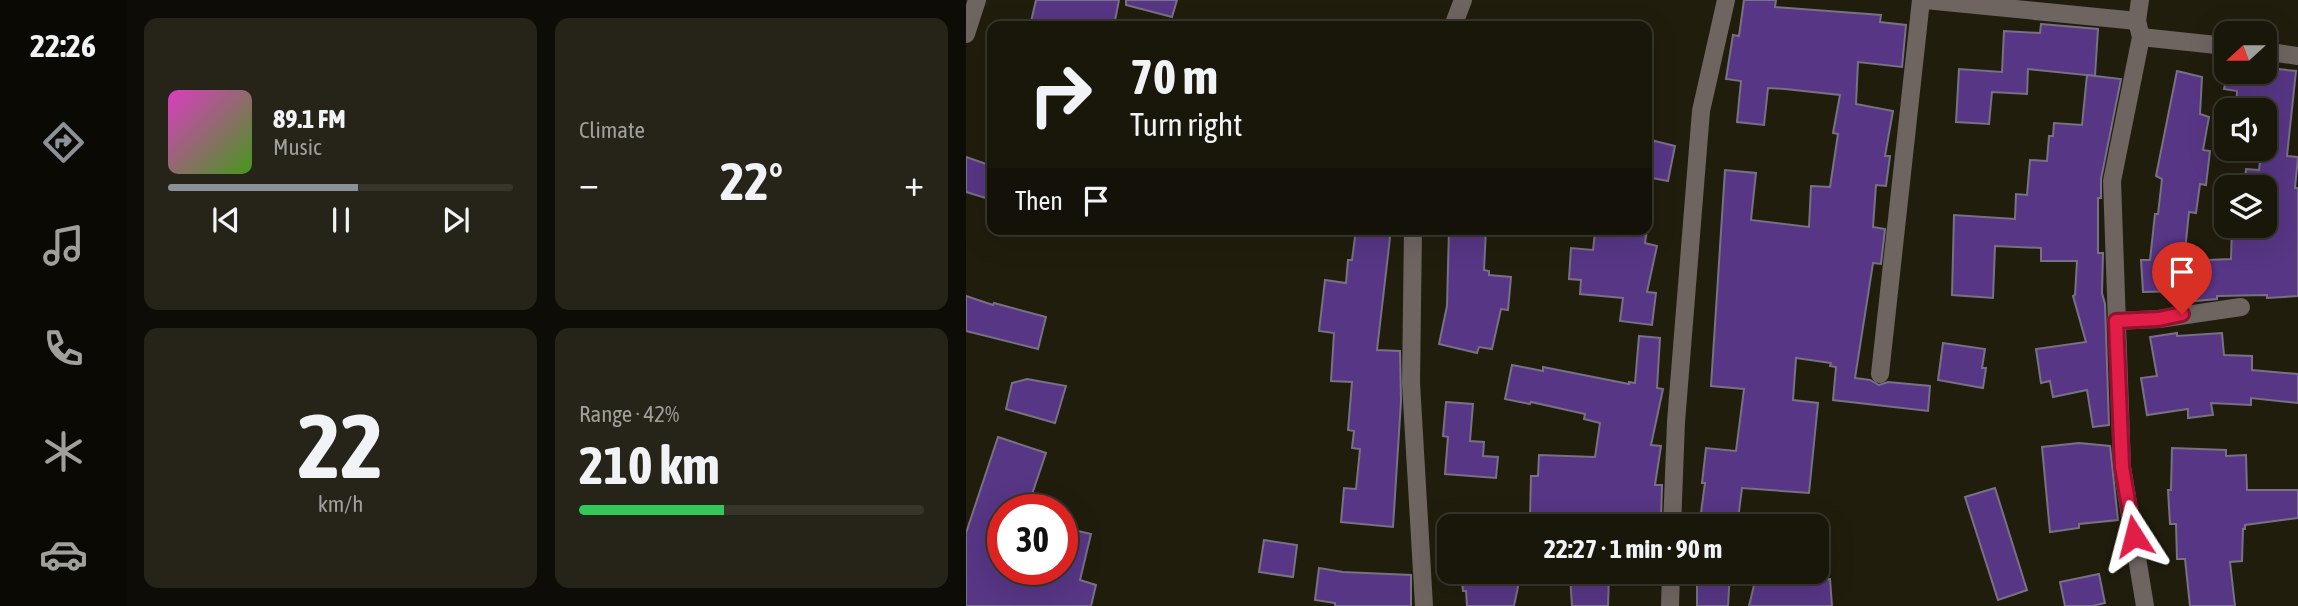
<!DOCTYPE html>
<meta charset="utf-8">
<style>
:root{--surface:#19160a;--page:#262318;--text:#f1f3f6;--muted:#9f9f9c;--line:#37352b;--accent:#8c9099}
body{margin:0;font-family:"Asap Condensed",sans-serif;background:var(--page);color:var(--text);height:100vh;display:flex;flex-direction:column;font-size:26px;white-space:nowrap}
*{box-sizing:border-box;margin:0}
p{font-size:23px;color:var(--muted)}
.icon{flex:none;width:38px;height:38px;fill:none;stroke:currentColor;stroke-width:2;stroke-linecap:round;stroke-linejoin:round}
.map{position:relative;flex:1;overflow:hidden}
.details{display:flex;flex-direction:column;gap:18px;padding:18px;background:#0e0c06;width:840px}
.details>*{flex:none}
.guide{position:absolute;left:21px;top:21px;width:665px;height:214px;border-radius:14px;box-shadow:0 7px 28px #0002,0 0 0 2px var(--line);background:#19160a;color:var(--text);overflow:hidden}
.needle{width:46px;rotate:249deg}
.tools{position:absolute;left:1248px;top:21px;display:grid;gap:14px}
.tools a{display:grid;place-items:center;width:63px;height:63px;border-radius:14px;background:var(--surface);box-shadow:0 7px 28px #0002,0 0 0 2px var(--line);font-size:35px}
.speed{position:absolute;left:21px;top:494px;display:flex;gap:14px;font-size:35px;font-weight:700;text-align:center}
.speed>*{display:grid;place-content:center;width:91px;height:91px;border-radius:50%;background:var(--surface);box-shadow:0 7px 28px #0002,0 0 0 2px var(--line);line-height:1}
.speed .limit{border:10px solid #d22;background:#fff;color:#111}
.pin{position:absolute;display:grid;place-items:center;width:60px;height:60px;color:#fff;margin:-72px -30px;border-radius:50% 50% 50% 0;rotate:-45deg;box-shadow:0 0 7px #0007}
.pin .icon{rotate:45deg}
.me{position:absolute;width:77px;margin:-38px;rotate:351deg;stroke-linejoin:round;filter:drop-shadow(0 0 5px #0008)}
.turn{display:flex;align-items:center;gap:24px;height:147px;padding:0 28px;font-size:32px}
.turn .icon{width:91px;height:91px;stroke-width:2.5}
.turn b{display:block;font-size:49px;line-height:60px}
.then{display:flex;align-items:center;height:66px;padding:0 28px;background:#0003;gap:14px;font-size:26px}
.big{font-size:52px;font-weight:700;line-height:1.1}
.details .card{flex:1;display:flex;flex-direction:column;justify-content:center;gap:10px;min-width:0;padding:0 24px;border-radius:14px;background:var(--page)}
.details .dial{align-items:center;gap:0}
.dial b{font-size:91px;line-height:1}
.song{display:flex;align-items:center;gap:21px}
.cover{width:84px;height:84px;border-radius:10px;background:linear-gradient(135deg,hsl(310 70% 55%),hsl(100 70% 35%))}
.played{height:7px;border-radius:4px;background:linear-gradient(90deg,var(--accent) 55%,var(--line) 55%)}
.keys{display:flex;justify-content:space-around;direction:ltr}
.heat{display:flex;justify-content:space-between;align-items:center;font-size:38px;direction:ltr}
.charge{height:10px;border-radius:5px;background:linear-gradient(90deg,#34c759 42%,var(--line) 0)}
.details .tiles{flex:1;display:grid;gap:18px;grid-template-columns:repeat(2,1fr)}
.trip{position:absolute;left:471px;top:514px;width:392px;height:70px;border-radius:14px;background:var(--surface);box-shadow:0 7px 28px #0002,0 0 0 2px var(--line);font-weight:700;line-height:70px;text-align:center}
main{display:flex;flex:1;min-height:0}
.menu{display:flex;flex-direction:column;width:126px;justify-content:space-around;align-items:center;background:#0a0904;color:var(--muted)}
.menu .icon{width:49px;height:49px}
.menu .current{color:var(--accent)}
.menu b{font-size:32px;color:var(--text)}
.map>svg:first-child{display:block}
</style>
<main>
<nav class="menu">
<b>22:26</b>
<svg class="icon current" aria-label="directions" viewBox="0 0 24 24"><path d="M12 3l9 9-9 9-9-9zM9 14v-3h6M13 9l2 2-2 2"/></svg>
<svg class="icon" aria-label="music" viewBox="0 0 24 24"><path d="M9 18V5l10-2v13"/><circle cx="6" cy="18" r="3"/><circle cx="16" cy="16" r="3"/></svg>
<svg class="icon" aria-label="phone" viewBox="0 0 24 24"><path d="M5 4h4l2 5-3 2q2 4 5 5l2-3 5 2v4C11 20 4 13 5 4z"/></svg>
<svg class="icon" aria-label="climate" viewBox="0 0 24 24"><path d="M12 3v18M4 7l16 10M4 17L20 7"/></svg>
<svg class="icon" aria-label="car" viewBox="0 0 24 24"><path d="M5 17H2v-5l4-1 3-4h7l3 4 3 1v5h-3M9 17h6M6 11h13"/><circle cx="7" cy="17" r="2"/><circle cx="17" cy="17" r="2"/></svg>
</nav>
<section class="details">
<div class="tiles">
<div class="card">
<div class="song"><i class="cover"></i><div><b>89.1 FM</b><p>Music</p></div></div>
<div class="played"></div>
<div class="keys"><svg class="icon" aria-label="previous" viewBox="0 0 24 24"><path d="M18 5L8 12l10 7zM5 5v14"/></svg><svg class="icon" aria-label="pause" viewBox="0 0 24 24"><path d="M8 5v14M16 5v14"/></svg><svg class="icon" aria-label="next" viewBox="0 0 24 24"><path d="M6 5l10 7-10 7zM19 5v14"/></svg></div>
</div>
<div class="card"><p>Climate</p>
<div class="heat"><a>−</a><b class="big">22°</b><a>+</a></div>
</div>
<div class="card dial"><b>22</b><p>km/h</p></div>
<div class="card"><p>Range · 42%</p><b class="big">210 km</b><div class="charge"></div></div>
</div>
</section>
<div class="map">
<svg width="1332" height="606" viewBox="0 0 1332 606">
<rect width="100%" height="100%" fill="#211d0d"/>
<!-- building -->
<g fill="#573685" stroke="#777183" stroke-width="2">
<path d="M70,0H153L148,26H64Z"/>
<path d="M160,0H211L206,17L160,5Z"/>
<path d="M778,0H810L809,7L915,15L914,22L940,25L936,67L892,62L890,104L927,111L919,156H924L920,186L910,185L907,227L919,229L915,264L907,263L889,378L904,380L913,385L922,382L964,386L962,411L867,400L870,367L864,366L865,363L830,358L827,400L852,403L843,493L776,488L771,527H733L739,483H736L740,448L770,451L778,389L745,386L759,170L790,173L785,220L843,227L845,186L864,187L872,134L867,133L874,95L819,89L802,88L798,125L771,122L775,81L760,79L767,35L773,36Z"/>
<path d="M1075,24L1132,29L1129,76L1062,69L1061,94L1026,92L1023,124L990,122L993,69L1036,72L1038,31L1074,33Z"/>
<path d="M1312,69L1330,71L1321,156L1332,157L1329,188H1332V296L1301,298V295L1251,296V299L1219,302L1218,291L1177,292L1175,260H1184L1189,214H1192L1196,179L1190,176L1211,71L1236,77L1234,114L1243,117L1237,150L1244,151L1240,185L1234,184L1230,213L1223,212L1218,261L1265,259L1266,226H1298V187H1278L1280,169L1293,170L1295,153L1298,154V110H1270L1271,91L1258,89L1262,72L1312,73Z"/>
<path d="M1121,75L1155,79L1135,179V198H1132V253H1137L1136,293L1139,304L1143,425L1127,427L1121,390L1087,397L1084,381L1075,383L1070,349L1120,342L1107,296L1109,295L1111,261H1075V248L1029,246L1027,298L986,295L988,215L1049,219L1050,194L1061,195L1064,160L1081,161L1083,136H1087L1088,123L1116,125Z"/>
<path d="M681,139L709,146L702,181L681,177Z"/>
<path d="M0,157L26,166V200L0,192Z"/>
<path d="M390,229H425L411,350L434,351L435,401L427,527L375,522L378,488L390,489L394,449L386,448L388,431L382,430L386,382L365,381L368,333L353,331L359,280L380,283L382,260H386Z"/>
<path d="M483,229H520L518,270L523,271V275L545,277L542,310L535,309L526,349L513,347L511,353L473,344L481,306Z"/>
<path d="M649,229H681L679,243L691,246L681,292L690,293L686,325L654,321L657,298L614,294L615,280L603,279L605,248L627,250L629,232L648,234Z"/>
<path d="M0,296L27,305L28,303L80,317L72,349L0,331Z"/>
<path d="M1211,333V336L1256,333L1258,355L1286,356V370L1332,374V403L1285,398V405L1245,403L1247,415L1222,418V409L1181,415L1175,378L1191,376L1184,337Z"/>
<path d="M673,336L694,338L691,388L697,389L685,445L695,446L689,485H696L695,520H684V527H566V518H564L565,476H572L573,455L629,457L634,423L618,419L619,414L565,402L564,404L539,399L546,365L577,371V367L663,384V382L669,383Z"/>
<path d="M977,343L1019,349L1016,368H1020L1017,388L972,380Z"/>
<path d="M61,379L100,386L89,423L40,409L46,383Z"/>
<path d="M480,402L507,404L504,441L518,442L517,456L532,457L530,478L479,474L482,437L477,436Z"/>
<path d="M32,437L80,453L61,509H37V569H96V537L99,528L125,534L114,580L130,585L125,606H0V533Z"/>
<path d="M1113,443L1144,446L1152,520L1113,524V528L1084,532L1076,447Z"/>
<path d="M1206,448L1260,450V456L1280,455L1281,490H1332V518L1279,525V529H1277L1276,561L1264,562L1269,606H1224L1219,559H1211L1210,524H1204L1202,490H1205Z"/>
<path d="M1029,488L1061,590L1032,600L999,497Z"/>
<path d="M298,540L331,545L327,577L293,572Z"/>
<path d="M353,568L377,572L445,575V606H369V603L349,600Z"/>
<path d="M514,572H552V587L548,606H501L500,591H497L495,574Z"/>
<path d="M613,572L643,575L642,606H606L604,576L613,575Z"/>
<path d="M731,572H764L762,606H731Z"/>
<path d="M791,573L823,580V582L864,579L866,606H783Z"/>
<path d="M1133,574L1139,603L1126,606H1099L1094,582Z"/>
</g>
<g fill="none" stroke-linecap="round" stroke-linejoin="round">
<!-- street -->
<g stroke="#6e6561" stroke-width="18">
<path d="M959,0L1171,21"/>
<path d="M1174,0L1171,21L1175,37L1146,181L1156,467L1179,606"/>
<path d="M487,26L497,0"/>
<path d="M0,34L11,0"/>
<path d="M1175,37L1260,46"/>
<path d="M1298,51L1332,56"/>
<path d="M447,229L445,383L458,606"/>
<path d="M1150,321L1193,319L1275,307"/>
<path d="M914,374L955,0"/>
<path d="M706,527L710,422L735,111L760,0"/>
<path d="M704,606L705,572"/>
</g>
</g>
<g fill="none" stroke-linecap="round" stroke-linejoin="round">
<!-- route casing -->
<g stroke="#92132f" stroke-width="18">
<path id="route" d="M1168,536L1156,467L1150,321L1193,319L1216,314"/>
</g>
<!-- route -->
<use href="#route" stroke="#e11d48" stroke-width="12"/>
</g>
</svg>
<div class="tools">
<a><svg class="needle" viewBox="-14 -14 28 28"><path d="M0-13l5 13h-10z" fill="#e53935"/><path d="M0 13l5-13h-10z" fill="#9f9f9c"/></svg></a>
<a><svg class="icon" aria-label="sound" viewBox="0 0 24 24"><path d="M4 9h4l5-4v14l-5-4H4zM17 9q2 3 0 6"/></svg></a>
<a><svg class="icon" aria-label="layers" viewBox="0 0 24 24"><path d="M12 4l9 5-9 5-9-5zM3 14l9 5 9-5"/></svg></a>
</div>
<div class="speed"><div class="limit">30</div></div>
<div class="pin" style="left:1216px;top:314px;background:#d93025"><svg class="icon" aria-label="arrive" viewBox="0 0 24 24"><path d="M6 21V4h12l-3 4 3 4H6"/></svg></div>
<svg class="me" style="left:1168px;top:536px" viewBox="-20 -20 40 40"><path d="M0-17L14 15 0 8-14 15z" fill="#e11d48" stroke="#fff" stroke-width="4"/></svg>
<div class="trip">22:27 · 1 min · 90 m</div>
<div class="guide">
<div class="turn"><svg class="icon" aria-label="right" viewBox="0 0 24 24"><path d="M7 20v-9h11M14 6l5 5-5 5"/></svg><div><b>70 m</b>Turn right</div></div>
<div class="then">Then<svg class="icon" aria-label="arrive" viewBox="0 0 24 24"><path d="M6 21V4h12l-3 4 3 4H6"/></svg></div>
</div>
</div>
</main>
